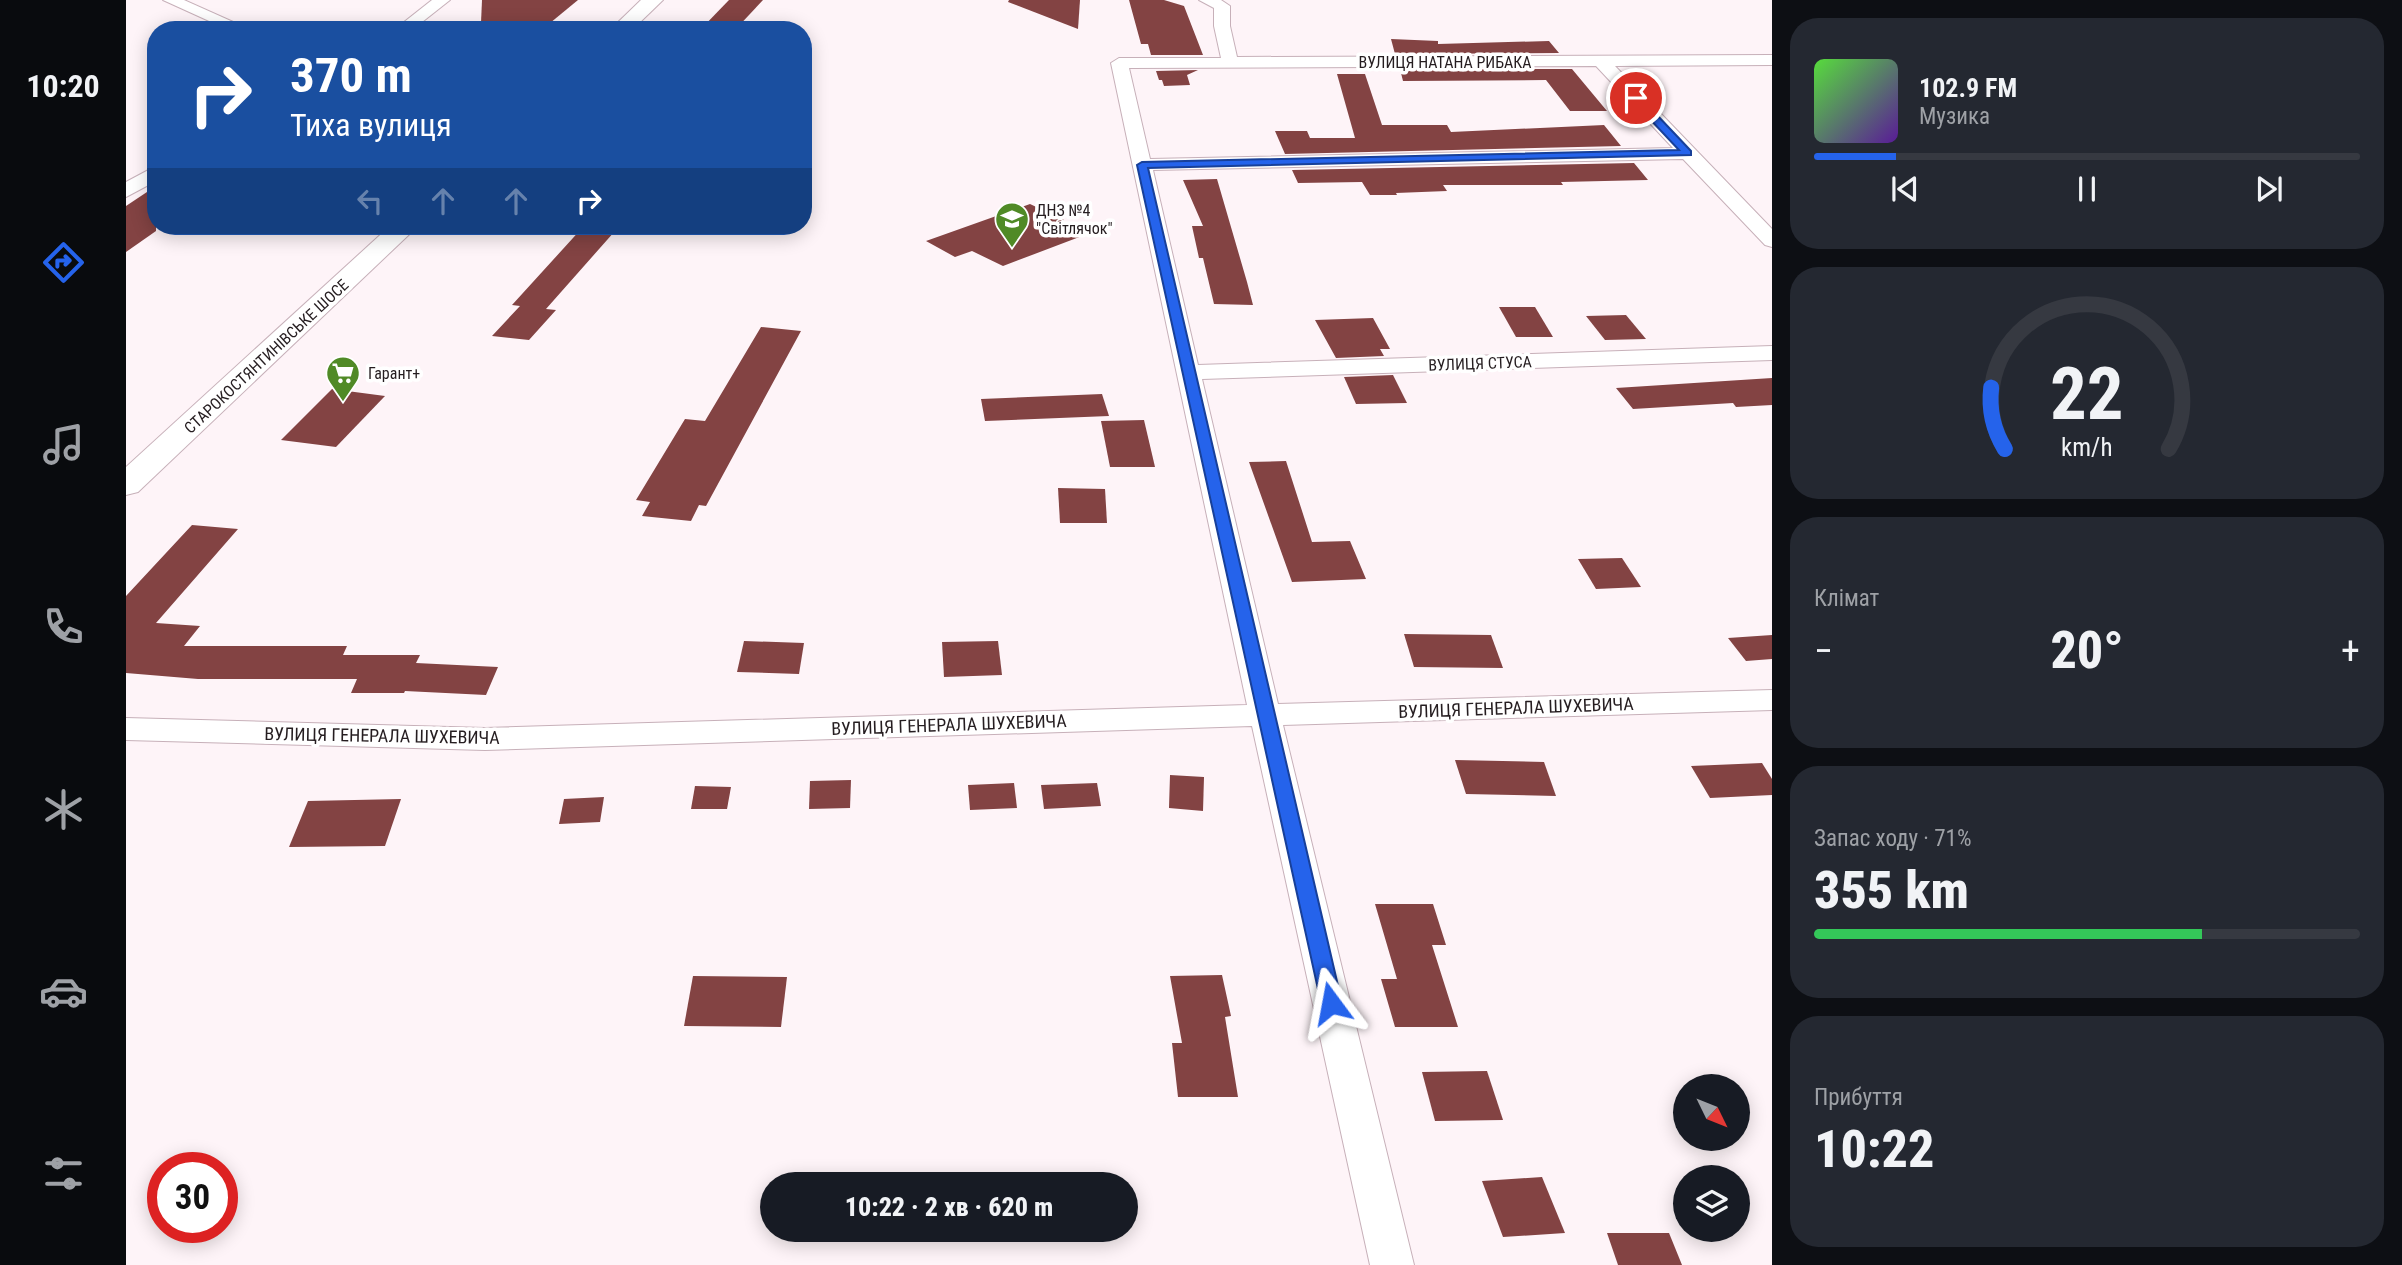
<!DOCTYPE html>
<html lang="uk">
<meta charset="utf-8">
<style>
:root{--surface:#171b24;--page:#242831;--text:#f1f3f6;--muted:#9ea1a6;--line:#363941;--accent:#2563eb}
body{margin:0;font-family:"Roboto Condensed",sans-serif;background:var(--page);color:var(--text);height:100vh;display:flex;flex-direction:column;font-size:26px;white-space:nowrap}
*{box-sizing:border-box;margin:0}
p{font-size:23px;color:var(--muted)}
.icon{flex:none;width:38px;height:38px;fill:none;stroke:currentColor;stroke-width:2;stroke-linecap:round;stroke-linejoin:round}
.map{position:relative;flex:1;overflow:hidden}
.sheet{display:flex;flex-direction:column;gap:18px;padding:18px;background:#0d0f14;width:630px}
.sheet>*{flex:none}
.hud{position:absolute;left:21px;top:21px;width:665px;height:214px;border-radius:28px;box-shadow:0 4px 18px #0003;background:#1a4fa0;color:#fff;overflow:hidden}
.needle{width:46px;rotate:133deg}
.fabs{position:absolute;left:1547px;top:1074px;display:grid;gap:14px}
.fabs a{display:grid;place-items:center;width:77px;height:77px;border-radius:50%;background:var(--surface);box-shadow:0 4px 18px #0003;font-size:35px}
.speed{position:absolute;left:21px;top:1152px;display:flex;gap:14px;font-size:35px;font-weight:700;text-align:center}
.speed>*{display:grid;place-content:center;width:91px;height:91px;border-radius:50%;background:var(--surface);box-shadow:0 4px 18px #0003;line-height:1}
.speed .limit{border:10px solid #d22;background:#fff;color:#111}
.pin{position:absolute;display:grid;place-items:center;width:60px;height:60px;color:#fff;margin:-30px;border:4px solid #fff;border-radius:50%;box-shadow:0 2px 7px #0007}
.me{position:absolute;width:77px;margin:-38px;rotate:347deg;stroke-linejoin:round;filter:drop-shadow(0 0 5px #0008)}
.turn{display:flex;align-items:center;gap:24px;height:147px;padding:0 28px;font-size:32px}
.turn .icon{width:91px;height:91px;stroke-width:2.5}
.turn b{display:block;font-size:49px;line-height:60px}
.lanes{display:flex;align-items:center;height:66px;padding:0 28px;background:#0003;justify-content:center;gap:35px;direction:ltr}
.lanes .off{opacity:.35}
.big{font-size:52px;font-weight:800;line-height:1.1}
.sheet .widget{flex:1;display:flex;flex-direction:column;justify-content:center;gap:10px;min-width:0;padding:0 24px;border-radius:28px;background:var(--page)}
.sheet .dial{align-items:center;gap:0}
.dial svg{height:182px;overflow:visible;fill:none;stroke:var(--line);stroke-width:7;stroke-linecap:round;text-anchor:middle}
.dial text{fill:var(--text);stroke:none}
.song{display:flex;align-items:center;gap:21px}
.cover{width:84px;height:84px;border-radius:10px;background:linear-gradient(135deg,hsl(110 70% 55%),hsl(270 70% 35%))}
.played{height:7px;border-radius:4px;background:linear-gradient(90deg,var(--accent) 15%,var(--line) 15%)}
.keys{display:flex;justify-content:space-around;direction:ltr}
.heat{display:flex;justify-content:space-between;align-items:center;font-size:38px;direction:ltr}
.charge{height:10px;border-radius:5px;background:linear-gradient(90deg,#34c759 71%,var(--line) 0)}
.trip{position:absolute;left:634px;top:1172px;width:378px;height:70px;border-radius:35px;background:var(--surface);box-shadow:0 4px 18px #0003;font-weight:800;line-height:70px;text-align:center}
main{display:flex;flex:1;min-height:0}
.menu{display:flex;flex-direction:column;width:126px;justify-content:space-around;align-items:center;background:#090b0e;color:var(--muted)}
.menu .icon{width:49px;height:49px}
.menu .selected{color:var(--accent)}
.menu b{font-size:32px;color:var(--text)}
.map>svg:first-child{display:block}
</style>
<main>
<nav class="menu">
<b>10:20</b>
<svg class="icon selected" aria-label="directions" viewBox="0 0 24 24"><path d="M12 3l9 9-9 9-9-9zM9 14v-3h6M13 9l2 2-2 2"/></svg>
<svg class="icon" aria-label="music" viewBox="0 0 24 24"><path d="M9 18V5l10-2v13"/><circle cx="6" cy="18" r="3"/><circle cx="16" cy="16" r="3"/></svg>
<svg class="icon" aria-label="phone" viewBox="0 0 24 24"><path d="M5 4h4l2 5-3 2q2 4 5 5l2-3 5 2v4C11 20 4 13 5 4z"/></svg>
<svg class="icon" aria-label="climate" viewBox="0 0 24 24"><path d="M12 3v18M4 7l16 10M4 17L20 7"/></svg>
<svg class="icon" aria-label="car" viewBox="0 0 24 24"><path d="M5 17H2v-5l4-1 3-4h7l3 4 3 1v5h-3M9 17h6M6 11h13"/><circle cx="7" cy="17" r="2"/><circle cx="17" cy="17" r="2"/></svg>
<svg class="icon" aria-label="filters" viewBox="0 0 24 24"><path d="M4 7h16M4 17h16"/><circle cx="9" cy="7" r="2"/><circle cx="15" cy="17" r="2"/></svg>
</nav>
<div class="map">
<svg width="1646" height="1265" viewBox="0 0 1646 1265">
<rect width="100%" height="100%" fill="#fef4f8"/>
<!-- building -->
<g fill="#834343">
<path d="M356,0H452L418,28L355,23Z"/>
<path d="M603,0H637L609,30H574Z"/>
<path d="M883,0H954L952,29L882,2Z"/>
<path d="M1003,0H1038L1058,6L1077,55H1025L1022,44H1015Z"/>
<path d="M1265,39L1312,41V44L1423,41L1433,53L1269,54Z"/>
<path d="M1274,69H1446L1481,111H1444L1420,80L1277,81Z"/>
<path d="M1072,70L1061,75L1064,85L1038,86L1036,80H1033L1030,71Z"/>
<path d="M1211,74H1239L1256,125H1321L1325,132L1478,125L1495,146L1159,154L1149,131H1181L1184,138H1229Z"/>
<path d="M1508,163L1522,180L1435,182L1437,185H1317L1321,191L1270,193L1271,195H1244L1236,182L1172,183L1166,170Z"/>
<path d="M1091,179L1121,282L1127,305L1088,304L1077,258H1073L1066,226H1077L1057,180Z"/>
<path d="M30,186V231L0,252V206Z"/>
<path d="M904,204L938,220L930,223L956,236L877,266L846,251L829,257L800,241Z"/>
<path d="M457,227L489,231L420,309L430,310L403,340L366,336L394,306L386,305Z"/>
<path d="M1373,307H1409L1427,337H1390Z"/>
<path d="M1500,315L1520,339L1479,340L1460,316Z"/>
<path d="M1247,318L1264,349H1254L1258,356L1210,358L1189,320Z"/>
<path d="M635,327L675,331L580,506L573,505L565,521L516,516L524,502L510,500L559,419L579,421Z"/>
<path d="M1267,375L1281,403L1230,404L1218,377Z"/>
<path d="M1646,378V405L1610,407L1607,403L1507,409L1490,388Z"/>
<path d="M206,389L259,396L210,447L155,440Z"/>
<path d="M976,394L983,416L859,421L855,399Z"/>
<path d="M1018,420L1029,467H984L975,421Z"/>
<path d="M1160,461L1186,542L1224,541L1240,579L1166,582L1123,462Z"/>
<path d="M932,488L979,489L981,523H934Z"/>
<path d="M66,525L112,529L30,623L74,626L58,646H221L217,655H294L290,663L372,667L360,695L279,691L278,693H225L231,679H72L0,673V596Z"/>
<path d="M1496,558L1515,587L1470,589L1452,559Z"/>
<path d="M1278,634L1365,635L1377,668L1288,667Z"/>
<path d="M1646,635V659L1620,661L1602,638Z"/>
<path d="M618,641L678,643L673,674L611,672Z"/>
<path d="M872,641L876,675L818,677L816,642Z"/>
<path d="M1329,760L1418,762L1430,796L1340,794Z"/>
<path d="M1636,763L1646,779V795L1584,798L1565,766Z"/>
<path d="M1044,775L1078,777L1077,811L1043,808Z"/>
<path d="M725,780L724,808L683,809L684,781Z"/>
<path d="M888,783L891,808L844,810L842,785Z"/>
<path d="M971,783L975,806L918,809L915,785Z"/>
<path d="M569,786L605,787L601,809H565Z"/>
<path d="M478,797L474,822L433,824L438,799Z"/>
<path d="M275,799L259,846L163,847L182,801Z"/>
<path d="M1249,904H1307L1320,945H1306L1332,1027H1269L1255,979H1271Z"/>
<path d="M1096,975L1105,1016L1099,1017L1112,1097H1052L1046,1043H1056L1044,976Z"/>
<path d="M567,976L661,977L655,1027L558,1026Z"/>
<path d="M1361,1071L1377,1120L1309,1121L1296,1072Z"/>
<path d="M1416,1177L1439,1233L1377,1237L1356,1181Z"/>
<path d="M1481,1233H1543L1556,1265H1492Z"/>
</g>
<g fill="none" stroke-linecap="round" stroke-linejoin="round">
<!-- minor casing -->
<g stroke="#c7b0b9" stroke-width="2">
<g id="minor">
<path d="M37,0H58L125,30H103Z"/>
<path d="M306,0H324L286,30H268Z"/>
<path d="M1073,0H1095L1104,6V26L1111,57L1646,55V65L1489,66L1646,229V247L1639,245L1557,159L1027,170L1072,365L1646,346V360L1076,379L1152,704L1646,690V710L1157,725L1288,1265H1244L1126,726L359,750L0,740V718L359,728L1121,705L985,63L993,58H1095L1088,26V8ZM1470,66L1547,148L1024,159L1003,68Z"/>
<path d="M30,166V181L0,197V182Z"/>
</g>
</g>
<!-- secondary casing -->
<g stroke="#c7b0b9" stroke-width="2">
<g id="secondary">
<path d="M515,0H537L506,30H484Z"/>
<path d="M264,226H292L12,492L0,495V467Z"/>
</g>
</g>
<!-- minor -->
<use href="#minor" fill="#fff" fill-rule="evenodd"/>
<!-- secondary -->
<use href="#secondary" fill="#fff" fill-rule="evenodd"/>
</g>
<!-- route -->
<path fill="#2563eb" stroke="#184099" stroke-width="2" d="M1506,96H1513L1565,151V155L1022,168L1216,1003L1213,1009L1205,1011L1198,1009L1195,1003L1011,165L1016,162L1553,150L1506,100Z"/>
<!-- icons -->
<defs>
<g id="school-pin" transform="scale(1.75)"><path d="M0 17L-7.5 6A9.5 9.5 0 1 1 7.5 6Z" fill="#508a26" stroke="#fff"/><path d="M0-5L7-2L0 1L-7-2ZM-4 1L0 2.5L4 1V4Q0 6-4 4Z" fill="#fff"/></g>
<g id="supermarket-pin" transform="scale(1.75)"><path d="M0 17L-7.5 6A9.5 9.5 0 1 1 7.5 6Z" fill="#508a26" stroke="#fff"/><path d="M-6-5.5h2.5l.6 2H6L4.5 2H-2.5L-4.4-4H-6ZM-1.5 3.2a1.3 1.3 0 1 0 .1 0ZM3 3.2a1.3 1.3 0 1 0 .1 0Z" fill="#fff"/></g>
</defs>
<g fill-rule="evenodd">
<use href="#school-pin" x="886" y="219"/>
<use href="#supermarket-pin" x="217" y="373"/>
</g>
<g text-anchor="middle" stroke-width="7" stroke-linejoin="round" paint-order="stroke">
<!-- far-street labels -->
<g font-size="16" fill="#251d20" stroke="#fff">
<text x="1319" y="68">ВУЛИЦЯ НАТАНА РИБАКА</text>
<text transform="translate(140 356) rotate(-43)" y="6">СТАРОКОСТЯНТИНІВСЬКЕ ШОСЕ</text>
<text transform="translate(1354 363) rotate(-2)" y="6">ВУЛИЦЯ СТУСА</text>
</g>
<!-- far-poi labels -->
<g font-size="16" fill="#251d20" stroke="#fff" text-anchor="start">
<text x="910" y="216">ДНЗ №4<tspan x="910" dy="18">"Світлячок"</tspan></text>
<text x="242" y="379">Гарант+</text>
</g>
<!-- street labels -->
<g font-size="18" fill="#251d20" stroke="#fff">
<text transform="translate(1390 708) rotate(-2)" y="6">ВУЛИЦЯ ГЕНЕРАЛА ШУХЕВИЧА</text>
<text transform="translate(823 725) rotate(-2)" y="6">ВУЛИЦЯ ГЕНЕРАЛА ШУХЕВИЧА</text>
<text transform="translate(256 736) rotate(1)" y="6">ВУЛИЦЯ ГЕНЕРАЛА ШУХЕВИЧА</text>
</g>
</g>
</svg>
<div class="fabs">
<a><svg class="needle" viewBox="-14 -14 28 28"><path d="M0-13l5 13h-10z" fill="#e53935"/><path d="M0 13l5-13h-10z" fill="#9ea1a6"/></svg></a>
<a><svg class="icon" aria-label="layers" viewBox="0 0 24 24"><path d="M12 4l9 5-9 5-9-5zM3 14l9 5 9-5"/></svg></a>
</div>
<div class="speed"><div class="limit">30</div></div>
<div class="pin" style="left:1510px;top:98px;background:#d93025"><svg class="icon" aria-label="arrive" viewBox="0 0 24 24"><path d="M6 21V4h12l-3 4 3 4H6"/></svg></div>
<svg class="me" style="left:1205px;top:1003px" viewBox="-20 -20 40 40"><path d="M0-17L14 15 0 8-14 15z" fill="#2563eb" stroke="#fff" stroke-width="4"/></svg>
<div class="trip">10:22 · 2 хв · 620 m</div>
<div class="hud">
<div class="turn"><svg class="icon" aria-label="right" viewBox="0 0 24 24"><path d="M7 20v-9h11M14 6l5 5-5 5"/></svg><div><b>370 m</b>Тиха вулиця</div></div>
<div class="lanes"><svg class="icon off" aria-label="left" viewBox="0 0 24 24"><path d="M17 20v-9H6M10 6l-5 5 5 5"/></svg><svg class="icon off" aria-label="ahead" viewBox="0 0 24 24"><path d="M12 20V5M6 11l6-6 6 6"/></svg><svg class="icon off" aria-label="ahead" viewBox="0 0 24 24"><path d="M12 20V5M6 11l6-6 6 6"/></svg><svg class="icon" aria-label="right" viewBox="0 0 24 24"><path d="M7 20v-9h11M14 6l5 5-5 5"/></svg></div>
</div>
</div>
<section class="sheet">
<div class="widget">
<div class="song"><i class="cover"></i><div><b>102.9 FM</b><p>Музика</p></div></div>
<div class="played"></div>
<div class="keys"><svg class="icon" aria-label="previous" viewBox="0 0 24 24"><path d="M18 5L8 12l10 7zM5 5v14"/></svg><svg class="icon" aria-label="pause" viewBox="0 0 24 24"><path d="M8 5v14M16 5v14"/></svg><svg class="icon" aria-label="next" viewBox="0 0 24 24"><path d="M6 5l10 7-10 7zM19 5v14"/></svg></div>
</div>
<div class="widget dial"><svg viewBox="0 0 100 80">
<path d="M14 69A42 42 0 1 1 86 69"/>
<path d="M14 69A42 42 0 0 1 8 42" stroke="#2563eb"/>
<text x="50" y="56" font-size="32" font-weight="700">22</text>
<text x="50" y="72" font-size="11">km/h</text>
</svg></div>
<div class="widget"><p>Клімат</p>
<div class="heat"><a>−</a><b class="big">20°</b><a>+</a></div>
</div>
<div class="widget"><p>Запас ходу · 71%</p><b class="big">355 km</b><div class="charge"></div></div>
<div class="widget"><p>Прибуття</p><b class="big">10:22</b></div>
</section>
</main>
